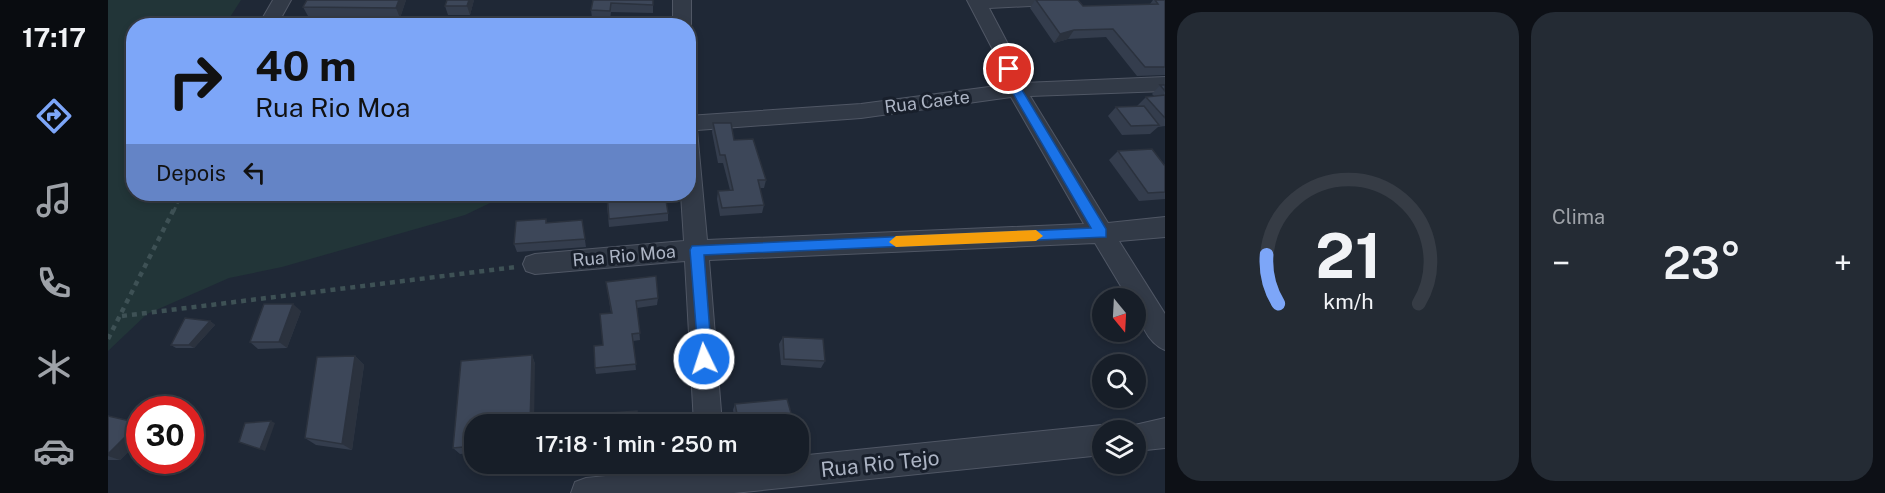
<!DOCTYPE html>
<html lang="pt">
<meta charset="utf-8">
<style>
:root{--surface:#171e28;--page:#242b34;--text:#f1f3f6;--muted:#9ea2a8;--line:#363c45;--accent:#7da6f8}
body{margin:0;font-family:"Public Sans",sans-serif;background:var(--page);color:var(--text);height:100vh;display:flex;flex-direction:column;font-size:22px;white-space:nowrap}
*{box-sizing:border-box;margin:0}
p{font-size:20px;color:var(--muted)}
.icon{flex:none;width:33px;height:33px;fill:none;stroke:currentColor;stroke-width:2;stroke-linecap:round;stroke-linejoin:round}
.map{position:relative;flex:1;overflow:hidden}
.side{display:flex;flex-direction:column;gap:12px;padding:12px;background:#0d1016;width:720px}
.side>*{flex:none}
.hud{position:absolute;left:18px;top:18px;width:570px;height:183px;border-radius:24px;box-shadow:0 3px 9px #0003,0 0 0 2px var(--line);background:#7da6f8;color:#111;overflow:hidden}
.needle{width:39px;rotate:162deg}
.tools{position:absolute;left:984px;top:288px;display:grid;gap:12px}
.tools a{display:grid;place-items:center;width:54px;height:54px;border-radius:50%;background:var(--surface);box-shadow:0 3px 9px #0003,0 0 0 2px var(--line);font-size:30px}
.speed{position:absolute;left:18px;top:396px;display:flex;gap:12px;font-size:30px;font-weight:700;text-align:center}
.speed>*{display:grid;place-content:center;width:78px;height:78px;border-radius:50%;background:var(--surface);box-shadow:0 3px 9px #0003,0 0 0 2px var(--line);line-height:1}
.speed .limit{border:9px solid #d22;background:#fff;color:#111}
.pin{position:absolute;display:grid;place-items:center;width:51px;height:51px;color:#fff;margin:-26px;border:3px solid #fff;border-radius:50%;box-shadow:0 2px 6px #0007}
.me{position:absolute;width:66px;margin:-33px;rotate:356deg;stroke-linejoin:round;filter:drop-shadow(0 0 4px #0008)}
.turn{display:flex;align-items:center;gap:21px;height:126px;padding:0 30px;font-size:27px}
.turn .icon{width:78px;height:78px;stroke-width:2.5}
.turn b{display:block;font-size:42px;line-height:51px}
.then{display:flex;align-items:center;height:57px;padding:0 30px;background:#0003;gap:12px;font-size:22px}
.big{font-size:45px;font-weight:600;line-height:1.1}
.side .tile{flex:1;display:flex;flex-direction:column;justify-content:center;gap:9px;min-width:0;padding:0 21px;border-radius:24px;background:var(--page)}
.side .dial{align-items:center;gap:0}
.dial svg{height:156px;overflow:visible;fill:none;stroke:var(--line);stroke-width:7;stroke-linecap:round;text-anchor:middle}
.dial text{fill:var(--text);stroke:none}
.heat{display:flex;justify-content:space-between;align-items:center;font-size:33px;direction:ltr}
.side .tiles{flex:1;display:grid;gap:12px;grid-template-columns:repeat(2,1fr)}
.trip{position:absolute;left:356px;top:414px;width:345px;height:60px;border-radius:24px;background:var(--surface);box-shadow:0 3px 9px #0003,0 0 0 2px var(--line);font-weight:600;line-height:60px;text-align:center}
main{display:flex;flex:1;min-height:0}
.tab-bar{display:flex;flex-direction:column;width:108px;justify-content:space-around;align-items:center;background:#090c10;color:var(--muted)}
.tab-bar .icon{width:42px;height:42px}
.tab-bar .active{color:var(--accent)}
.tab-bar b{font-size:27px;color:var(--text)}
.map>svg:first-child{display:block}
</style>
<main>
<nav class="tab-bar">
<b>17:17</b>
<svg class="icon active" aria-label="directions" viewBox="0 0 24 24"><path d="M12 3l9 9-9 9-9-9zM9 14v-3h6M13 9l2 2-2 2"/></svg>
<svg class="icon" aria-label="music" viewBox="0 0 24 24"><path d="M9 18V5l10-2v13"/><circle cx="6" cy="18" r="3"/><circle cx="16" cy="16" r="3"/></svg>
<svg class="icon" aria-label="phone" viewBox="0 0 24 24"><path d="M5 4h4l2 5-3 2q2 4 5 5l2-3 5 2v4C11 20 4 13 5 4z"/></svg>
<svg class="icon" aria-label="climate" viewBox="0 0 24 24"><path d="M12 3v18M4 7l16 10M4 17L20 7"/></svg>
<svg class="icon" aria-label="car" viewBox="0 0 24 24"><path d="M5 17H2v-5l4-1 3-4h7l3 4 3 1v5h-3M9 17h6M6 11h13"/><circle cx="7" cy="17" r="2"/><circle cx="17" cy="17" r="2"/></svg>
</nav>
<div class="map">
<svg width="1057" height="493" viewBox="0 0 1057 493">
<rect width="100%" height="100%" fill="#1f2836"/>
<!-- green -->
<path fill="#223538" d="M0,0H133L117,25L26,26V194H401L357,215L174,267L121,278L39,314L0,351Z"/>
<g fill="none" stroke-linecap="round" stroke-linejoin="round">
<!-- minor casing -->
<g stroke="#505765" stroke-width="2">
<g id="minor">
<path d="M165,0H183L173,18L216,19L225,24L150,26Z"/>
<path d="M565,0H583V26L580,30V26H565Z"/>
<path d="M859,0H950L941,5L881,8L902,48L915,83L1057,77V91L922,96L1000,223L1057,217V237L1011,241L1057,314V350C1039,343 1028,317 1028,298H1020L987,243L601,260L614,424H586L577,261L427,274L418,271L415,264L418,257L427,254L576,241L573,194H580V116L753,104L896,85L884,48ZM903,97L976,224L599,240L589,130L753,118Z"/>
<path d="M296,20L357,21L366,26L287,25Z"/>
<path d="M1057,418V448L1028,451V430H1016L1018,427Z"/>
<path d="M994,425L1005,430H994V455L626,493H463L467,482L478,478L617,464H690V456Z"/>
</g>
</g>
<!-- path-far1 -->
<path stroke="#3e5155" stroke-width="3" stroke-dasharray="4 4" stroke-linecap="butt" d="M66,211L73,194"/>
<!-- path -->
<g stroke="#3e5155" stroke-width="4.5" stroke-dasharray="5 5" stroke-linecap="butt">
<path d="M14,316L408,267"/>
<path d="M0,339L66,209"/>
</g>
<!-- minor -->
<use href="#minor" fill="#323a47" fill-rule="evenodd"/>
</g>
<!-- wall -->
<g fill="#343d4d">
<path d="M199,0H298L292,18L200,16L195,7Z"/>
<path d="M366,0L362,15H340L337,6Z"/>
<path d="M485,0H545V13L503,12L502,19L484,18L483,10Z"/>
<path d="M927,0H970L975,6L1042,4L1045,0H1057V75L1029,76L998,37L960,39L946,43L922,8Z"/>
<path d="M1052,85H1057V126L1050,127L1042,134L1014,135L1000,116L1008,107L1029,106L1038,97L1046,96L1044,94Z"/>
<path d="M605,123L626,140L658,180L656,188H652L656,205L654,213L612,216L609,199L610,191L622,190L615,163H610L604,132Z"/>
<path d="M1010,151L1057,166V199L1031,201L1001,160Z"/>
<path d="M498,194L529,195L560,213V221L501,227Z"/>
<path d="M438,219L439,223L474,220L478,247L409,252L406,244Z"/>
<path d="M498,282L550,298L549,305L529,308L532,340L525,341L528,370L488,374L487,368L495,345L503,313Z"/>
<path d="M193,311L179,348L150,349L142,342Z"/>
<path d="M102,321L107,325L86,348H68L63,345Z"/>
<path d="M675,337L717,361L713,368L673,365L671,344Z"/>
<path d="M424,355L427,364L366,424V453L352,454L345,448Z"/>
<path d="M247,356L256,365L244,450L208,445L197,438Z"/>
<path d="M627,404L686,424H627L625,410Z"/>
<path d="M0,416L31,423L32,440L12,460H0Z"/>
</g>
<!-- shaded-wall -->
<g fill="#2b323e">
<path d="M291,0H298L292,18L288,8Z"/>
<path d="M361,0H366L362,15L359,6Z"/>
<path d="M966,30L960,39L946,43L952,34Z"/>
<path d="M185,304L193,311L179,348L171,342Z"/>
<path d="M102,321L107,325L86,348L81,345Z"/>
<path d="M424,355L427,364L426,424H422Z"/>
<path d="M247,356L256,365L244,450L234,444Z"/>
<path d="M163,421L167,423L157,451L152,449Z"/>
<path d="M32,423V440L12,460L0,456V454Z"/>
</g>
<!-- building -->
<g fill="#3d4759" stroke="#2b323e" stroke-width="1.5">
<path d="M199,0H291L288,8L195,7Z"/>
<path d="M339,0H361L359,6H337Z"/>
<path d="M485,0H545V5L503,3L502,11L483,10Z"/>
<path d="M928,0H970L975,6L1050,4L1047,0H1057V67H1037L1005,29L966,30L952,34Z"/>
<path d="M188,19H284L282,24L327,25L184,26Z"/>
<path d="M1052,85H1057V91Z"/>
<path d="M1057,95V118L1038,97Z"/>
<path d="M1036,106L1051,125L1023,126L1008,107Z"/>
<path d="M605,123H623L626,140L645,139L658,180H650L656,205L614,208L610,191L625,190L617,155H612Z"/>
<path d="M1044,149L1057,166V192L1040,193L1010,151Z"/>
<path d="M499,194H528L529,195L557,194L560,213L501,219Z"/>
<path d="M438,219V223L474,220L477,239L406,244L408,221Z"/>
<path d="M548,276L550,298L528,301L532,333L524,334L528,364L487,368L486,346L495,345L492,314L504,313L498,282Z"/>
<path d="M156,304H185L171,342H142Z"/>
<path d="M77,318L102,321L81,345H63Z"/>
<path d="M675,337L715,339L717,361L676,359Z"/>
<path d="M424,355L422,424H366V446L345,448L353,361Z"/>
<path d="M247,356L234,444L197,438L209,357Z"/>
<path d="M679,399L686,424H631L627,404Z"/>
<path d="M529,411L530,424H473V415Z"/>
<path d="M0,416L31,423L0,454Z"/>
<path d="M163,421L152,449L131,442L137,423Z"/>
</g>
<!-- route -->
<path fill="#1a73e8" stroke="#114b97" stroke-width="1.5" d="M901,65L906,69L914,90L998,229V237L596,255L604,359L602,364L596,366L591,364L582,250L584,246L983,228L903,90L895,69Z"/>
<!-- slow -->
<path fill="#f59e0b" d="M928,230L935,236L928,241L788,247L781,242L788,236Z"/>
<g text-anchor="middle" stroke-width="6" stroke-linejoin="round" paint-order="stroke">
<!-- street labels -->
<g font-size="18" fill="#acb4c4" stroke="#181f2b">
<text transform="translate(819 102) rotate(-7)" y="6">Rua Caete</text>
<text transform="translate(516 256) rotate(-5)" y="6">Rua Rio Moa</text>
</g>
<!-- near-street labels -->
<g font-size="21" fill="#acb4c4" stroke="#181f2b">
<text transform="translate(772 464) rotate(-6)" y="7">Rua Rio Tejo</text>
</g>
</g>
</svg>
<div class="tools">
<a><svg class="needle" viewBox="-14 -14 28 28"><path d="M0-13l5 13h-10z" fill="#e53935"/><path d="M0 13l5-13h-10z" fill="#9ea2a8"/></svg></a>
<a><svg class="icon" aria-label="search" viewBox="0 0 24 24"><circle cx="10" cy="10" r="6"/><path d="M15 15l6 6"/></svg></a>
<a><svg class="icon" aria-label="layers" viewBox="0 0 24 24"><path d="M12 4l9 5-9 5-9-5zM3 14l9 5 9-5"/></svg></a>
</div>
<div class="speed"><div class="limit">30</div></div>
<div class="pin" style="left:901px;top:69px;background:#d93025"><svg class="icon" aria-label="arrive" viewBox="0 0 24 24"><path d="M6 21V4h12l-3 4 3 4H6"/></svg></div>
<svg class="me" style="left:596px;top:359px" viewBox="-20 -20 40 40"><circle r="17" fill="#1a73e8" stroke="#fff" stroke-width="3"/><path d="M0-11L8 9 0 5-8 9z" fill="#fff"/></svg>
<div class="trip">17:18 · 1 min · 250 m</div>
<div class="hud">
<div class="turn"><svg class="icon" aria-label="right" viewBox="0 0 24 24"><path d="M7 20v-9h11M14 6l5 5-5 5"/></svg><div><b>40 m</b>Rua Rio Moa</div></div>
<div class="then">Depois<svg class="icon" aria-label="left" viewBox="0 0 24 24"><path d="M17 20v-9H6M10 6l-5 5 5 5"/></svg></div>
</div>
</div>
<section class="side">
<div class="tiles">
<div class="tile dial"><svg viewBox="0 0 100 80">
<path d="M14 69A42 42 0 1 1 86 69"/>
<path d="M14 69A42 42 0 0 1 8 44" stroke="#7da6f8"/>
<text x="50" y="56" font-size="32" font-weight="700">21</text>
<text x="50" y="72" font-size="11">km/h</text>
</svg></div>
<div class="tile"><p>Clima</p>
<div class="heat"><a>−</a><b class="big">23°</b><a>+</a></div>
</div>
</div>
</section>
</main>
